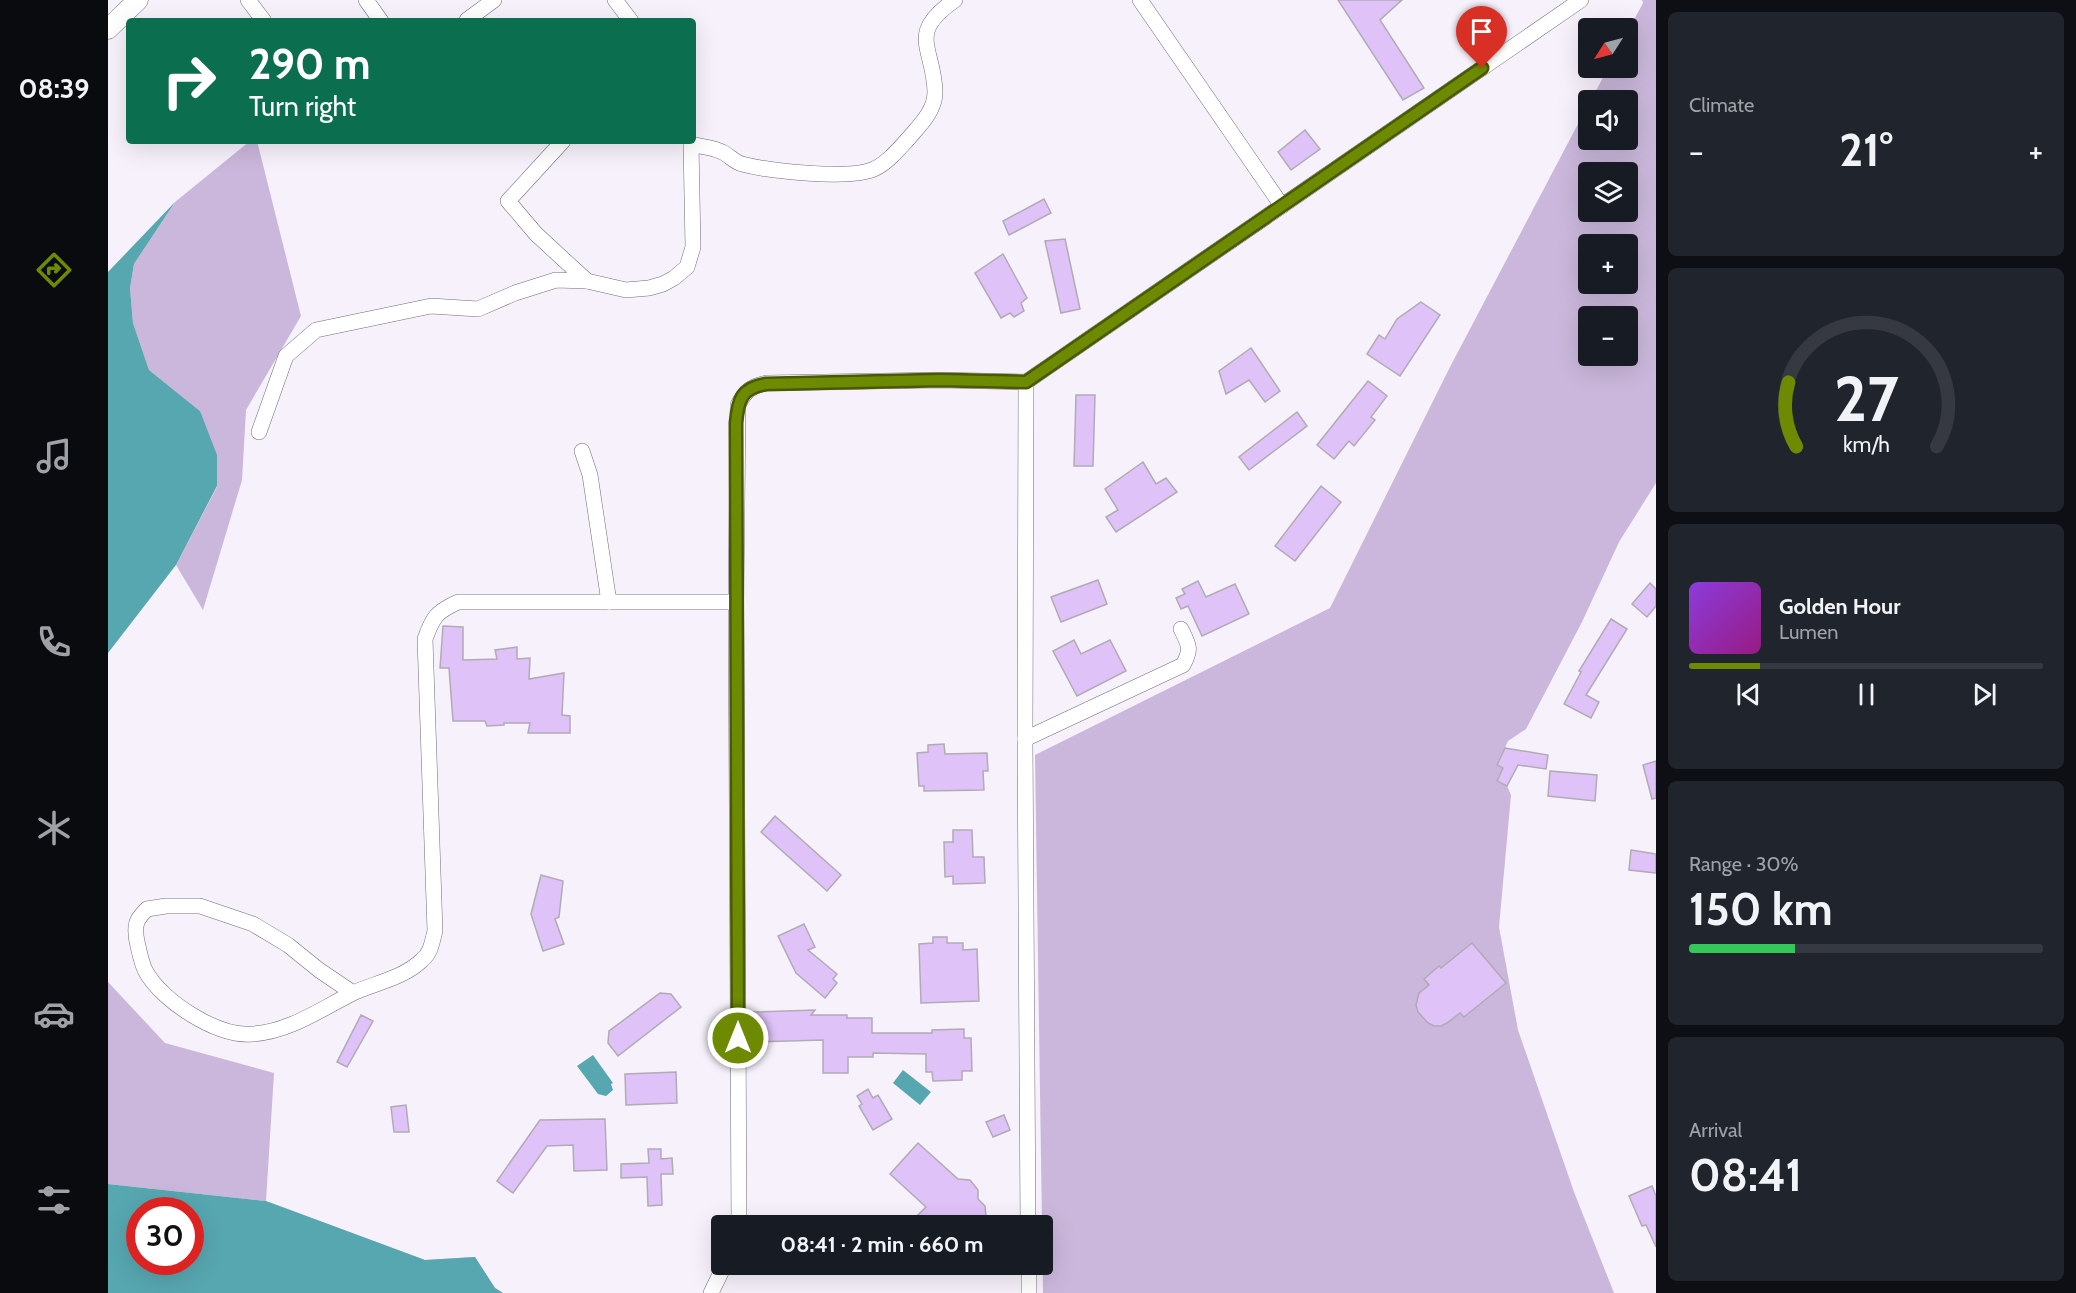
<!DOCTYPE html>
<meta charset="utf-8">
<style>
:root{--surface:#171b24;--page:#20242c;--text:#f1f3f6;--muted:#9ea1a6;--line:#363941;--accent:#6e8a02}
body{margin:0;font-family:Cabin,sans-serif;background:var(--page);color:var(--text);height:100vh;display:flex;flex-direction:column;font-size:22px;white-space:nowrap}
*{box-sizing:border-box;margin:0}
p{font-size:20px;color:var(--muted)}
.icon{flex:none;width:33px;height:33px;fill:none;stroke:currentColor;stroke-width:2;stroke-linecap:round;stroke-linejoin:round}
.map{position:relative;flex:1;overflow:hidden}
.sheet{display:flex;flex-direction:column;gap:12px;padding:12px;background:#0d0f14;width:420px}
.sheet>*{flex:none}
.banner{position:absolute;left:18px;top:18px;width:570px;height:126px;border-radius:6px;box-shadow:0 6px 24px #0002;background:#0b6e4f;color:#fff;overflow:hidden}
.needle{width:39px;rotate:234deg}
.tools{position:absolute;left:1470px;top:18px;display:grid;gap:12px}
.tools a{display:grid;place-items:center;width:60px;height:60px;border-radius:6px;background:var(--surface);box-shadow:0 6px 24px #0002;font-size:30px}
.speed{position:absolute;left:18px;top:1197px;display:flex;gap:12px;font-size:30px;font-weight:700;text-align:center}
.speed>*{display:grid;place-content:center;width:78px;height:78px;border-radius:50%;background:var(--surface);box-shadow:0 6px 24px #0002;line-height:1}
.speed .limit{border:9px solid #d22;background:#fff;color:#111}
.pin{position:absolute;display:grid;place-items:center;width:51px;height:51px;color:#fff;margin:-62px -26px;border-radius:50% 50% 50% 0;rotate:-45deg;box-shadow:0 0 6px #0007}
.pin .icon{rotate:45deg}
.me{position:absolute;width:66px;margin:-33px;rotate:0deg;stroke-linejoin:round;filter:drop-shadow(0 0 4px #0008)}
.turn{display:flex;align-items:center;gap:21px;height:126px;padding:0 24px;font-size:27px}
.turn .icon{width:78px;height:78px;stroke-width:2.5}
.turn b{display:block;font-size:42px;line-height:51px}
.big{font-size:45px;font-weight:800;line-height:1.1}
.sheet .widget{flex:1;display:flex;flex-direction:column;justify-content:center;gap:9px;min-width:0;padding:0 21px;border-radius:9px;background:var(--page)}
.sheet .dial{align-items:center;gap:0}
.dial svg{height:156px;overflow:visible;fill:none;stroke:var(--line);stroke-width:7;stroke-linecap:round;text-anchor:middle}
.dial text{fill:var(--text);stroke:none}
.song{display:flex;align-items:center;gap:18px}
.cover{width:72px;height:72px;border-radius:9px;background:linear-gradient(135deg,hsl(270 70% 55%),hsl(310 70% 35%))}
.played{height:6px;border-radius:3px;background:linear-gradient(90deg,var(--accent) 20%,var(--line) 20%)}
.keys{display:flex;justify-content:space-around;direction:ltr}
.heat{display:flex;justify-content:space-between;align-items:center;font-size:33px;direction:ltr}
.charge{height:9px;border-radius:4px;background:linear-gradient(90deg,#34c759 30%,var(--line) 0)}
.trip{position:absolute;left:603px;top:1215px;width:342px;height:60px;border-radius:6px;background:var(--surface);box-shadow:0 6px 24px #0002;font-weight:800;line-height:60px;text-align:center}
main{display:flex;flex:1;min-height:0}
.menu{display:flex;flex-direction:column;width:108px;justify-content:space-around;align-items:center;background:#090b0e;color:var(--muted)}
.menu .icon{width:42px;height:42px}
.menu .selected{color:var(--accent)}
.menu b{font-size:27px;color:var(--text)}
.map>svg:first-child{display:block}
</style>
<main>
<nav class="menu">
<b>08:39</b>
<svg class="icon selected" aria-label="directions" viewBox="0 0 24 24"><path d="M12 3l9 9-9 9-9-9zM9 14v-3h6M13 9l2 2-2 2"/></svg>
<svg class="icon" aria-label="music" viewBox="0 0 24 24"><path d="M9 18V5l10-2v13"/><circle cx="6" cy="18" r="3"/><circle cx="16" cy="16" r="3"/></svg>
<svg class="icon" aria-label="phone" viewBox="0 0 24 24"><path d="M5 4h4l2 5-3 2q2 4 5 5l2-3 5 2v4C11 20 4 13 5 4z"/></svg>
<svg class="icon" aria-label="climate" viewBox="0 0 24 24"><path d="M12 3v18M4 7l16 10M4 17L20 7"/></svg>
<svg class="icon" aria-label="car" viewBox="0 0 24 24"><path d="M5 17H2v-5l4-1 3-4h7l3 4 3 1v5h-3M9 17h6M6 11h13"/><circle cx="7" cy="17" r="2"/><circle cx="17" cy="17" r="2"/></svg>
<svg class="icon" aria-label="filters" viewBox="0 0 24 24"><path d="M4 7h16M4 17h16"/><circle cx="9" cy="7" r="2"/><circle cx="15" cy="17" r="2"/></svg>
</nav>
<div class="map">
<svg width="1548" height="1293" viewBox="0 0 1548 1293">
<rect width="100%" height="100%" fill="#f6f1fb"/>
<!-- green -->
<g fill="#cab7db" fill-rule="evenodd">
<path d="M1534,0H1548V483L1511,542L1474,622L1418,729L1400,741L1389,765L1395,768L1389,781L1399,786L1403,795L1391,927L1410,1030L1466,1192L1506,1293H935L927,755L1222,608L1342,367L1480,105V140H1520V100H1483L1500,68H1520V31L1535,3ZM1480,172H1520V212H1480ZM1480,244H1520V284H1480ZM1480,316H1520V356H1480Z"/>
<path d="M142,141H149L193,316L138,410L134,480L95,610L68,565L109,487L92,411L41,370L25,323L22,288L26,264L67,202Z"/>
<path d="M0,982L57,1043L166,1073L158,1201L317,1260L367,1257L387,1288L395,1293L158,1201L0,1184Z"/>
</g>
<!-- water -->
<g fill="#57a7b0" fill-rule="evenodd">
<path d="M67,202L26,264L22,288L25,323L41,370L92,411L109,455V486L68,565L0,653V272Z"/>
<path d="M485,1055L505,1083L503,1084L505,1090L498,1096L490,1094L469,1066Z"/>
<path d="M795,1070L823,1092L812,1105L785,1083Z"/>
<path d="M0,1184L158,1201L317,1260L367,1257L387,1288L395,1293H0ZM32,1210H82V1262H32Z"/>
</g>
<!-- building -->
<g fill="#dfc2f8" stroke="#b0abb4" stroke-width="1.5">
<path d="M1230,0H1294L1272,20L1316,88L1295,100Z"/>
<path d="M1197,130L1212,149L1183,170L1170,152Z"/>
<path d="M936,199L943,213L901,235L895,221Z"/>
<path d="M957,239L972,309L953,313L937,241Z"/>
<path d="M895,254L919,298L913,303L916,311L906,317L902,313L893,318L867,273Z"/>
<path d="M1313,302L1332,315L1292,376L1259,354L1271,335L1277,339L1289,319Z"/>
<path d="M1143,348L1172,391L1157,402L1141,380L1118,394L1111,371Z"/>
<path d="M1260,381L1279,396L1263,417L1267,420L1246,446L1241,441L1226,459L1209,445Z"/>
<path d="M968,395H987L985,466H966Z"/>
<path d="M1189,412L1199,426L1141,470L1131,457Z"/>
<path d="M1035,462L1048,484L1058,478L1069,492L1008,532L998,517L1010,510L997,489Z"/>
<path d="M1213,486L1233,502L1187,561L1167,546Z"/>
<path d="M990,580L999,604L953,622L943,597Z"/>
<path d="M1090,581L1098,597L1127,584L1141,614L1094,636L1080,606L1073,609L1068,598L1077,594L1074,589Z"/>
<path d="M1542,583L1548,589V606L1539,617L1524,604Z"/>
<path d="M1503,619L1519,629L1478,695L1491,702L1483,718L1456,704L1473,672L1471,671Z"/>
<path d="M335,626L355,627V660L389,659L387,650L409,647V659L422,658L421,679L456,673L454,715L462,716V733H420L422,723H396V725L379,726L377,721H345L341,668H332Z"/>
<path d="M966,640L973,654L1002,640L1018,671L969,696L945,651Z"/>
<path d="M836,744L837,754L879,753L880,771H875L876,790L816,791V786H811L809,753L820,752V745Z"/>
<path d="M1397,748L1440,755L1438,769L1410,765L1399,786L1389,781L1395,768L1389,765Z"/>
<path d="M1548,761V798L1544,799L1535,765Z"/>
<path d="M1442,771L1489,775L1487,801L1440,796Z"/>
<path d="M667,816L733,875L719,891L653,832Z"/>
<path d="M845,830H864L865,857H876L877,883L845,884V876L837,877L836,842H845Z"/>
<path d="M1523,850L1548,854V873L1521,870Z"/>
<path d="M433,875L455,881L451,917L447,919L456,944L435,951L423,914Z"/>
<path d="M696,924L707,947L700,950L729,974L725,979L729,983L717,998L688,973L670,936Z"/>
<path d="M825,937H839V943H855V950L869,949L871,1001L813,1003L811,944L825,943Z"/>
<path d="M1364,943L1398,983L1356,1017L1352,1013L1339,1023L1333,1026H1326L1320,1023L1310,1012L1308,1005L1311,993L1321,985L1316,979L1331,966L1333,968Z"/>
<path d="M552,993L563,994L573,1007L510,1056L500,1043L501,1031Z"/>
<path d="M707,1010L703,1015H739V1018H764V1033H824V1030L856,1029V1038H863L864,1071H854V1080L825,1081L824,1072H818V1054L765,1053V1057H740V1073H715V1040L646,1042L645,1012Z"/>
<path d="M253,1015L265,1021L239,1067L229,1062Z"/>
<path d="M568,1072L569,1103L518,1105L517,1074Z"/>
<path d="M760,1089L765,1098L770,1095L784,1119L765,1130L751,1106L754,1104L749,1096Z"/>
<path d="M298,1105L301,1132H286L283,1107Z"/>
<path d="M896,1115L902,1130L885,1137L878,1122Z"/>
<path d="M497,1119L499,1170L466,1171L465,1145L439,1146L405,1193L389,1181L432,1120Z"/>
<path d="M810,1143L850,1179L862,1180L870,1190V1199L877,1206L879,1226H799L818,1207L782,1174Z"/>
<path d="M540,1149H553V1159L564,1158L565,1174H553L554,1205L540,1206L539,1177L513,1178V1164L541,1163Z"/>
<path d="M1544,1186L1548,1196V1247L1538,1225L1534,1226L1521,1196Z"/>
</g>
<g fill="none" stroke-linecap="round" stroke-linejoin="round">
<!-- minor casing -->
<g stroke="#716d75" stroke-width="16">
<g id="minor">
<path d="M140,0L156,21"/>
<path d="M258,0L273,21"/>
<path d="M507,0L523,21"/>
<path d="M1032,0L1174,206"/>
<path d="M359,20L386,0"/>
<path d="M455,141L400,201L428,234L479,281"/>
<path d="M918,382L1473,0"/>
<path d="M151,432L178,356L208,330L323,306L370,309L407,293L448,280L479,281L518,290L541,288L555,284L566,278L579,267L585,247L583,144C593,147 605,147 614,152C621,155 626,162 634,164C660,171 742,180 766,169C779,163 790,150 800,139C812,125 827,111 827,92C826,47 798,34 847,0"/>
<path d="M474,451L482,475L501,602"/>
<path d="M917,739L1075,665C1084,649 1081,645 1073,629"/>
<path d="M245,993L211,970L180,945L145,924L92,906H58L39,909C36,912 32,916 30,920C26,927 28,938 30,946C32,955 34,965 38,972C55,1002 110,1037 144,1034C181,1032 213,1009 245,993C267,983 296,978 314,960C323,953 324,942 327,931L317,639C325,617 328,612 350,602H628"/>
<path d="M631,1226L628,602L630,405C637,391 643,386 659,383L832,380L918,382L917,739L920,1226"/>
<path d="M921,1264V1293"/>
<path d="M603,1293L617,1264"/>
</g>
</g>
<!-- major casing -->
<g stroke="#716d75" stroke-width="21">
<path id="major" d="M0,29L30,0"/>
</g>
<!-- minor -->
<use href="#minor" stroke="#fff" stroke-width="15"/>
<!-- major -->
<use href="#major" stroke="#fff" stroke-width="20"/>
</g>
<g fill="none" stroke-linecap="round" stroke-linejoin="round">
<!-- route casing -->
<g stroke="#485a01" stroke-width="15">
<path id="route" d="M630,1038L628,423C630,400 633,388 658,384L832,380L918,382L1374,68"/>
</g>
<!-- route -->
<use href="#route" stroke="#6e8a02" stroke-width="10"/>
</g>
</svg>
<div class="tools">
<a><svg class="needle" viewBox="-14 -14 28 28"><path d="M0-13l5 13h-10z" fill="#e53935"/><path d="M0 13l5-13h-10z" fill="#9ea1a6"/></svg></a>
<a><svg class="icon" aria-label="sound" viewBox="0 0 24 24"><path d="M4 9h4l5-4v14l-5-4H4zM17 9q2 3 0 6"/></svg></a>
<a><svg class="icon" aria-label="layers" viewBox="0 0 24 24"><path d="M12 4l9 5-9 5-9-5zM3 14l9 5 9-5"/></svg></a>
<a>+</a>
<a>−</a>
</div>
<div class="speed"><div class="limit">30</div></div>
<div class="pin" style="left:1374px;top:68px;background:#d93025"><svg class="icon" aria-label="arrive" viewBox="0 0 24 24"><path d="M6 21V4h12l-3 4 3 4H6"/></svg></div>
<svg class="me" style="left:630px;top:1038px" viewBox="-20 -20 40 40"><circle r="17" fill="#6e8a02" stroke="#fff" stroke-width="3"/><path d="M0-11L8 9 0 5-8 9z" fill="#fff"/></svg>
<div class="trip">08:41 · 2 min · 660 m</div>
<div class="banner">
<div class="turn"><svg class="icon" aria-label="right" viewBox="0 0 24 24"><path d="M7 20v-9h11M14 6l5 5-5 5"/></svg><div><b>290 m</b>Turn right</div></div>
</div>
</div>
<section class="sheet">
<div class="widget"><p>Climate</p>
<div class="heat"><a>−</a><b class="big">21°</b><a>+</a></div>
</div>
<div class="widget dial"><svg viewBox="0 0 100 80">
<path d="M14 69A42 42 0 1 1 86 69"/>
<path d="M14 69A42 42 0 0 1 10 36" stroke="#6e8a02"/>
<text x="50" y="56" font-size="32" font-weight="700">27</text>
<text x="50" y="72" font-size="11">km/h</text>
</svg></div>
<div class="widget">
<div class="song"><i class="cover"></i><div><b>Golden Hour</b><p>Lumen</p></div></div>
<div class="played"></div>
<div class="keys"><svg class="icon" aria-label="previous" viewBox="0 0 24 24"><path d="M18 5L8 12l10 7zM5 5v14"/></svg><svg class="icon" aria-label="pause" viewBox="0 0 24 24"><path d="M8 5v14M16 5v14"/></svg><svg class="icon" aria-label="next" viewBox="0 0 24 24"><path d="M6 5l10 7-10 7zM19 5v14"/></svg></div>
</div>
<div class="widget"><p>Range · 30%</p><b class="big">150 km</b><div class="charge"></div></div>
<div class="widget"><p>Arrival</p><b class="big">08:41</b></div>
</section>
</main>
